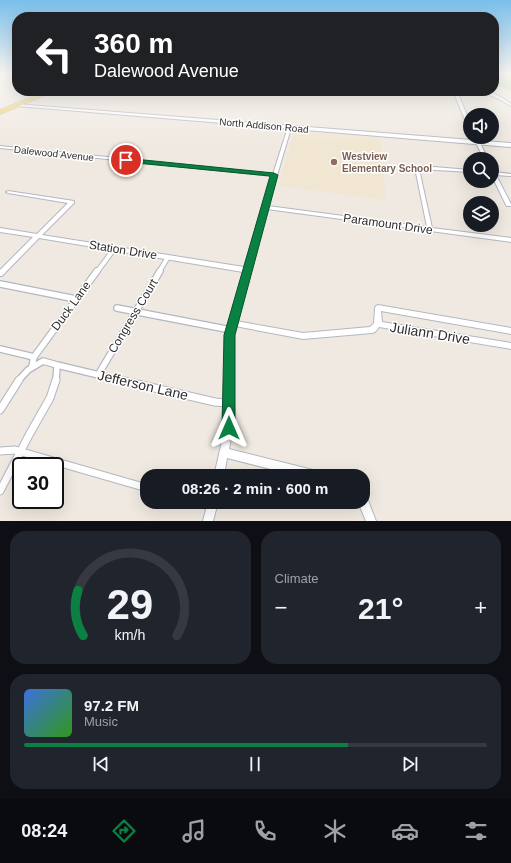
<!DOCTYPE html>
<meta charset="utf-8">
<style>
:root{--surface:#171b24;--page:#20242c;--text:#f1f3f6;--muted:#9ea1a6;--line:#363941;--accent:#0b8043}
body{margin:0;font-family:Arial,sans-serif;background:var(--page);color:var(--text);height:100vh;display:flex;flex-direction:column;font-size:15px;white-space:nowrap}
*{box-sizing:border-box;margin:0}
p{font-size:13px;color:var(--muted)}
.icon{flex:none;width:22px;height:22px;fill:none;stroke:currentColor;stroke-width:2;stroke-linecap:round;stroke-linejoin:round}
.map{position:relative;height:521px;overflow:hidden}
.drawer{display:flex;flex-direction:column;gap:10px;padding:10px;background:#0d0f14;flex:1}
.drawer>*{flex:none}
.hud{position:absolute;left:12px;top:12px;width:487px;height:84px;border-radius:16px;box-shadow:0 4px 16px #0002;background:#202124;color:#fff;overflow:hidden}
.tools{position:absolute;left:463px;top:108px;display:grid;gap:8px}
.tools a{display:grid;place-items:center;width:36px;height:36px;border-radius:50%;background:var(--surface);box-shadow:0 4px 16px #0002;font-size:20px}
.speed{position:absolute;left:12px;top:457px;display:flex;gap:8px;font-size:20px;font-weight:700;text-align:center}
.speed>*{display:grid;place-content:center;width:52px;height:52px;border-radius:50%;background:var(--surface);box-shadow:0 4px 16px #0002;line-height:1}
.speed .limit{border:2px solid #111;border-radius:6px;background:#fff;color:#111}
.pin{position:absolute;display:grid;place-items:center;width:34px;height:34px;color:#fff;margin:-17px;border:2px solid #fff;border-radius:50%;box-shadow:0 1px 4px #0007}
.me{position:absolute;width:44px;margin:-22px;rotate:0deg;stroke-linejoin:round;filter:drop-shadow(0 0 3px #0008)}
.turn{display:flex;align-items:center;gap:14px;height:84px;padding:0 16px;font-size:18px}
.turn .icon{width:52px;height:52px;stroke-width:2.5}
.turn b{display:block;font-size:28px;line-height:34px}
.big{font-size:30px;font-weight:700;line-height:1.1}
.drawer .widget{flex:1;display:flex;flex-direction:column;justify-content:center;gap:6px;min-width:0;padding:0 14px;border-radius:16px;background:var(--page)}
.drawer .dial{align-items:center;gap:0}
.dial svg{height:104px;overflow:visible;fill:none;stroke:var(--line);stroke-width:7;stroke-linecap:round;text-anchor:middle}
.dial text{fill:var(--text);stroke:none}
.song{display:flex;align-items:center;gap:12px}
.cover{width:48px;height:48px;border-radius:6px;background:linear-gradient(135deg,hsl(220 70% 55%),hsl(110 70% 35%))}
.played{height:4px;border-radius:2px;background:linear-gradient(90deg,var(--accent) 70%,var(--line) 70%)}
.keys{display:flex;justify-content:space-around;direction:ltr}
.heat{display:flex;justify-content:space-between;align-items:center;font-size:22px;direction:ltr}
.drawer .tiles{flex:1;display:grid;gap:10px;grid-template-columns:1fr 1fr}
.widget:last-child{grid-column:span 2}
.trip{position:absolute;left:140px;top:469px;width:230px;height:40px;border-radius:16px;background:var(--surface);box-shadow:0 4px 16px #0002;font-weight:700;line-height:40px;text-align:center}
.menu{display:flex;height:64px;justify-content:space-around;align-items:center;background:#090b0e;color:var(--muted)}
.menu .icon{width:28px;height:28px}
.menu .selected{color:var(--accent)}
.menu b{font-size:18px;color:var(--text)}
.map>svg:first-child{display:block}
</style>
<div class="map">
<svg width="511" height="521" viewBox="0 0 511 521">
<rect width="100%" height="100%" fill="#efe9e1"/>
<!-- education -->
<path fill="#f0e6d1" d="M294,131L380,138L386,200L279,186Z"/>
<!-- green -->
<path fill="#b6e59e" d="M494,74H511V91L494,83Z"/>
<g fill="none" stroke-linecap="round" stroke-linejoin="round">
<!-- pedestrian-far2 casing -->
<g stroke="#b4b7c1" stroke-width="6">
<g id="pedestrian-far2">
<path d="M97,272L114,249"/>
<path d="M159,272L168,257"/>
</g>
</g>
<!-- pedestrian-far1 casing -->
<g stroke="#b4b7c1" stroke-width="8">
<g id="pedestrian-far1">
<path d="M0,284L76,299"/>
<path d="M117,308L231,330"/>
<path d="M0,349L34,357"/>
<path d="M57,365L124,381"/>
<path d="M32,366L34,357L97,271"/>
<path d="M98,375L160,271"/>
<path d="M18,381L28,370L43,361L57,365L56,381"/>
</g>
</g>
<!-- pedestrian casing -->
<g stroke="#b4b7c1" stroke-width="9">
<g id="pedestrian">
<path d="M120,380L215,402L228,403"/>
<path d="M0,410L19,380"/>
<path d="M0,451L15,450L147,488"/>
<path d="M0,491L29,435L50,398L56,380"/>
<path d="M196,502L212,507"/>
</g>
</g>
<!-- minor casing -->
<g stroke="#b4b7c1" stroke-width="2">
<g id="minor">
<path d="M453,91H457L470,123V128L468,127Z"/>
<path d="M481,91C492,91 503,98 511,104V106L501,100Z"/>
<path d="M288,127L291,128L268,206L427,227L415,168V167L422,166L470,170V172L419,169L432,228L511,238V242L267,209L252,260L236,321L303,333L370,327L374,323L375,308L376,306L378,305L511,328V334L381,311L382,322L511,343V349L379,327L375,332L372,333L303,339L235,326L233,335V428L229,449L317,471L320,473L322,476H298L227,458L224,476H214L225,428V335L243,272L39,238L2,276H0V270L33,237L0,232V228L37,234L68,203L8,193L6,192L8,191L74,201V203L42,235L244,267L272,176L0,148V146L273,174Z"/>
<path d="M473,137H477L488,159H484Z"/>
<path d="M492,170L495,172L511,174V176L496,175L511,204V206H507L506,205L492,176Z"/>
<path d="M363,497L367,498L376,521H366L358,502H363Z"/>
<path d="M208,502H218L213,521H203Z"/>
</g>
</g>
<!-- tertiary casing -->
<g stroke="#b4b7c1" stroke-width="2">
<path id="tertiary" d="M15,104L511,143V147L17,106L15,105Z"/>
</g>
<!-- primary casing -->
<g stroke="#c9c9c9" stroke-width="2">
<path id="primary" d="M47,91H55L0,114V110Z"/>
</g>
<!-- pedestrian-far2 -->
<use href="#pedestrian-far2" stroke="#fff" stroke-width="4"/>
<!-- pedestrian-far1 -->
<use href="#pedestrian-far1" stroke="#fff" stroke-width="5.5"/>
<!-- pedestrian -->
<use href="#pedestrian" stroke="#fff" stroke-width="7"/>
<!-- minor -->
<use href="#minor" fill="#fff" fill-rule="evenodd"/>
<!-- tertiary -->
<use href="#tertiary" fill="#fff" fill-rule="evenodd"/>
<!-- primary -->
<use href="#primary" fill="#f2d163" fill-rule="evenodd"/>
<!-- rail -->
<path stroke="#a3a6b8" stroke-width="1" d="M0,75L5,74"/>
</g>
<!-- sky -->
<linearGradient id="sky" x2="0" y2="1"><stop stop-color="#7abfeb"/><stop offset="0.5" stop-color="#f8f5f2"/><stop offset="1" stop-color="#f8f5f2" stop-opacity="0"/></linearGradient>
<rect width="511" height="147" fill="url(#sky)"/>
<!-- route -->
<path fill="#0b8043" stroke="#07532c" d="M124,158L274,173L278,175L235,335V428L233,433L229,435L224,433L222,428L224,335L270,176L126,162L123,160Z"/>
<!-- markers -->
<circle fill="#8d6e63" stroke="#fff" stroke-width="1.5" cx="334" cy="162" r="4"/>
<g text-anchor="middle" stroke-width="3" stroke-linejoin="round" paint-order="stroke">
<!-- far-street labels -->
<g font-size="10" fill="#2e2e2e" stroke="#fff">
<text transform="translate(264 125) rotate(5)" y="4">North Addison Road</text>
<text transform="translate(54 153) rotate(6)" y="4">Dalewood Avenue</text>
</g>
<!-- far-education labels -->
<g font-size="10" font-weight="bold" fill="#785e54" stroke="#fff" text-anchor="start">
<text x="342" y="160">Westview<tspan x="342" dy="12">Elementary School</tspan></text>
</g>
<!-- street labels -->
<g font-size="12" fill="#2e2e2e" stroke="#fff">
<text transform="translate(388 224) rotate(8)" y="4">Paramount Drive</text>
<text transform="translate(123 250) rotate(9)" y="4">Station Drive</text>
<text transform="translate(71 306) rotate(-54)" y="4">Duck Lane</text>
<text transform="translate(133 316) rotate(-59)" y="4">Congress Court</text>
</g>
<!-- near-street labels -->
<g font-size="14" fill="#2e2e2e" stroke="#fff">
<text transform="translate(430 333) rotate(9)" y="5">Juliann Drive</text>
<text transform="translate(143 385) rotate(13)" y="5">Jefferson Lane</text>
</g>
</g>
</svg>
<div class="tools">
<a><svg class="icon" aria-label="sound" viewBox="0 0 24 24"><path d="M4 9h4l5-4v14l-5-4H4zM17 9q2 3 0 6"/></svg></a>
<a><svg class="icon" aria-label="search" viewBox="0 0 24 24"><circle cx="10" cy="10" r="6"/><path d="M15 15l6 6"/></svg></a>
<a><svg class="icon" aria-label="layers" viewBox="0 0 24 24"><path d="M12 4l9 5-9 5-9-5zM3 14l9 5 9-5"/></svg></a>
</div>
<div class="speed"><div class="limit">30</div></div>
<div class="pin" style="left:126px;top:160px;background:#d93025"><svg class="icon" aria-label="arrive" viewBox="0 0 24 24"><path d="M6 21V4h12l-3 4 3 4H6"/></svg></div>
<svg class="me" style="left:229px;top:428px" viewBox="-20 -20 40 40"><path d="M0-17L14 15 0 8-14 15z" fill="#0b8043" stroke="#fff" stroke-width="4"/></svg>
<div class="trip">08:26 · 2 min · 600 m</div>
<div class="hud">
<div class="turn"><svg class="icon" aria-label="left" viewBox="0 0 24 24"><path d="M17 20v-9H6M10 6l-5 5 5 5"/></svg><div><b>360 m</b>Dalewood Avenue</div></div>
</div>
</div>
<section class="drawer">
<div class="tiles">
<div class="widget dial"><svg viewBox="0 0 100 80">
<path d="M14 69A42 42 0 1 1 86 69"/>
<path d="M14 69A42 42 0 0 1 10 34" stroke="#0b8043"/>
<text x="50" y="56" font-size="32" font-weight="700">29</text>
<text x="50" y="72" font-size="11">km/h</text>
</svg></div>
<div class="widget"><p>Climate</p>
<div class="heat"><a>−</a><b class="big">21°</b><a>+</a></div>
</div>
<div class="widget">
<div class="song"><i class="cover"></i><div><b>97.2 FM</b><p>Music</p></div></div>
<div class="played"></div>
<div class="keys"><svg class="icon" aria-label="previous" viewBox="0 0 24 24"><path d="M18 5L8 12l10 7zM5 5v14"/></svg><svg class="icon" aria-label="pause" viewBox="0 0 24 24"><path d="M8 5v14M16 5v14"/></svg><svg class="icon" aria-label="next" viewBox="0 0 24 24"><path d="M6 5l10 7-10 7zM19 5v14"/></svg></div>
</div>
</div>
</section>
<nav class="menu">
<b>08:24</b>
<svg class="icon selected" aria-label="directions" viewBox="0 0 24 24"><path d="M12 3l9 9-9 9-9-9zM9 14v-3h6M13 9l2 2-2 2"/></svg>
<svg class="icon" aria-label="music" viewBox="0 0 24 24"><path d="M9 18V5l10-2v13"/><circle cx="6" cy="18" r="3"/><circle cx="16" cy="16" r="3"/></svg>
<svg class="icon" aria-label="phone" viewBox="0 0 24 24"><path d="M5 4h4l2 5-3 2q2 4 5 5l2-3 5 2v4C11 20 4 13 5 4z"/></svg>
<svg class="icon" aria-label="climate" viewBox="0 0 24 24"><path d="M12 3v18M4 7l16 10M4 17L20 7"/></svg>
<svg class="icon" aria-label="car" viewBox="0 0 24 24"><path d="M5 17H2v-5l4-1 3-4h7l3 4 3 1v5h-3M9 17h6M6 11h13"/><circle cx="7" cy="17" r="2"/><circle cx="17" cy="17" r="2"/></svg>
<svg class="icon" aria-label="filters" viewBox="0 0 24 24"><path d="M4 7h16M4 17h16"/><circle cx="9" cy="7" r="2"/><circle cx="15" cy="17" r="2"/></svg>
</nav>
